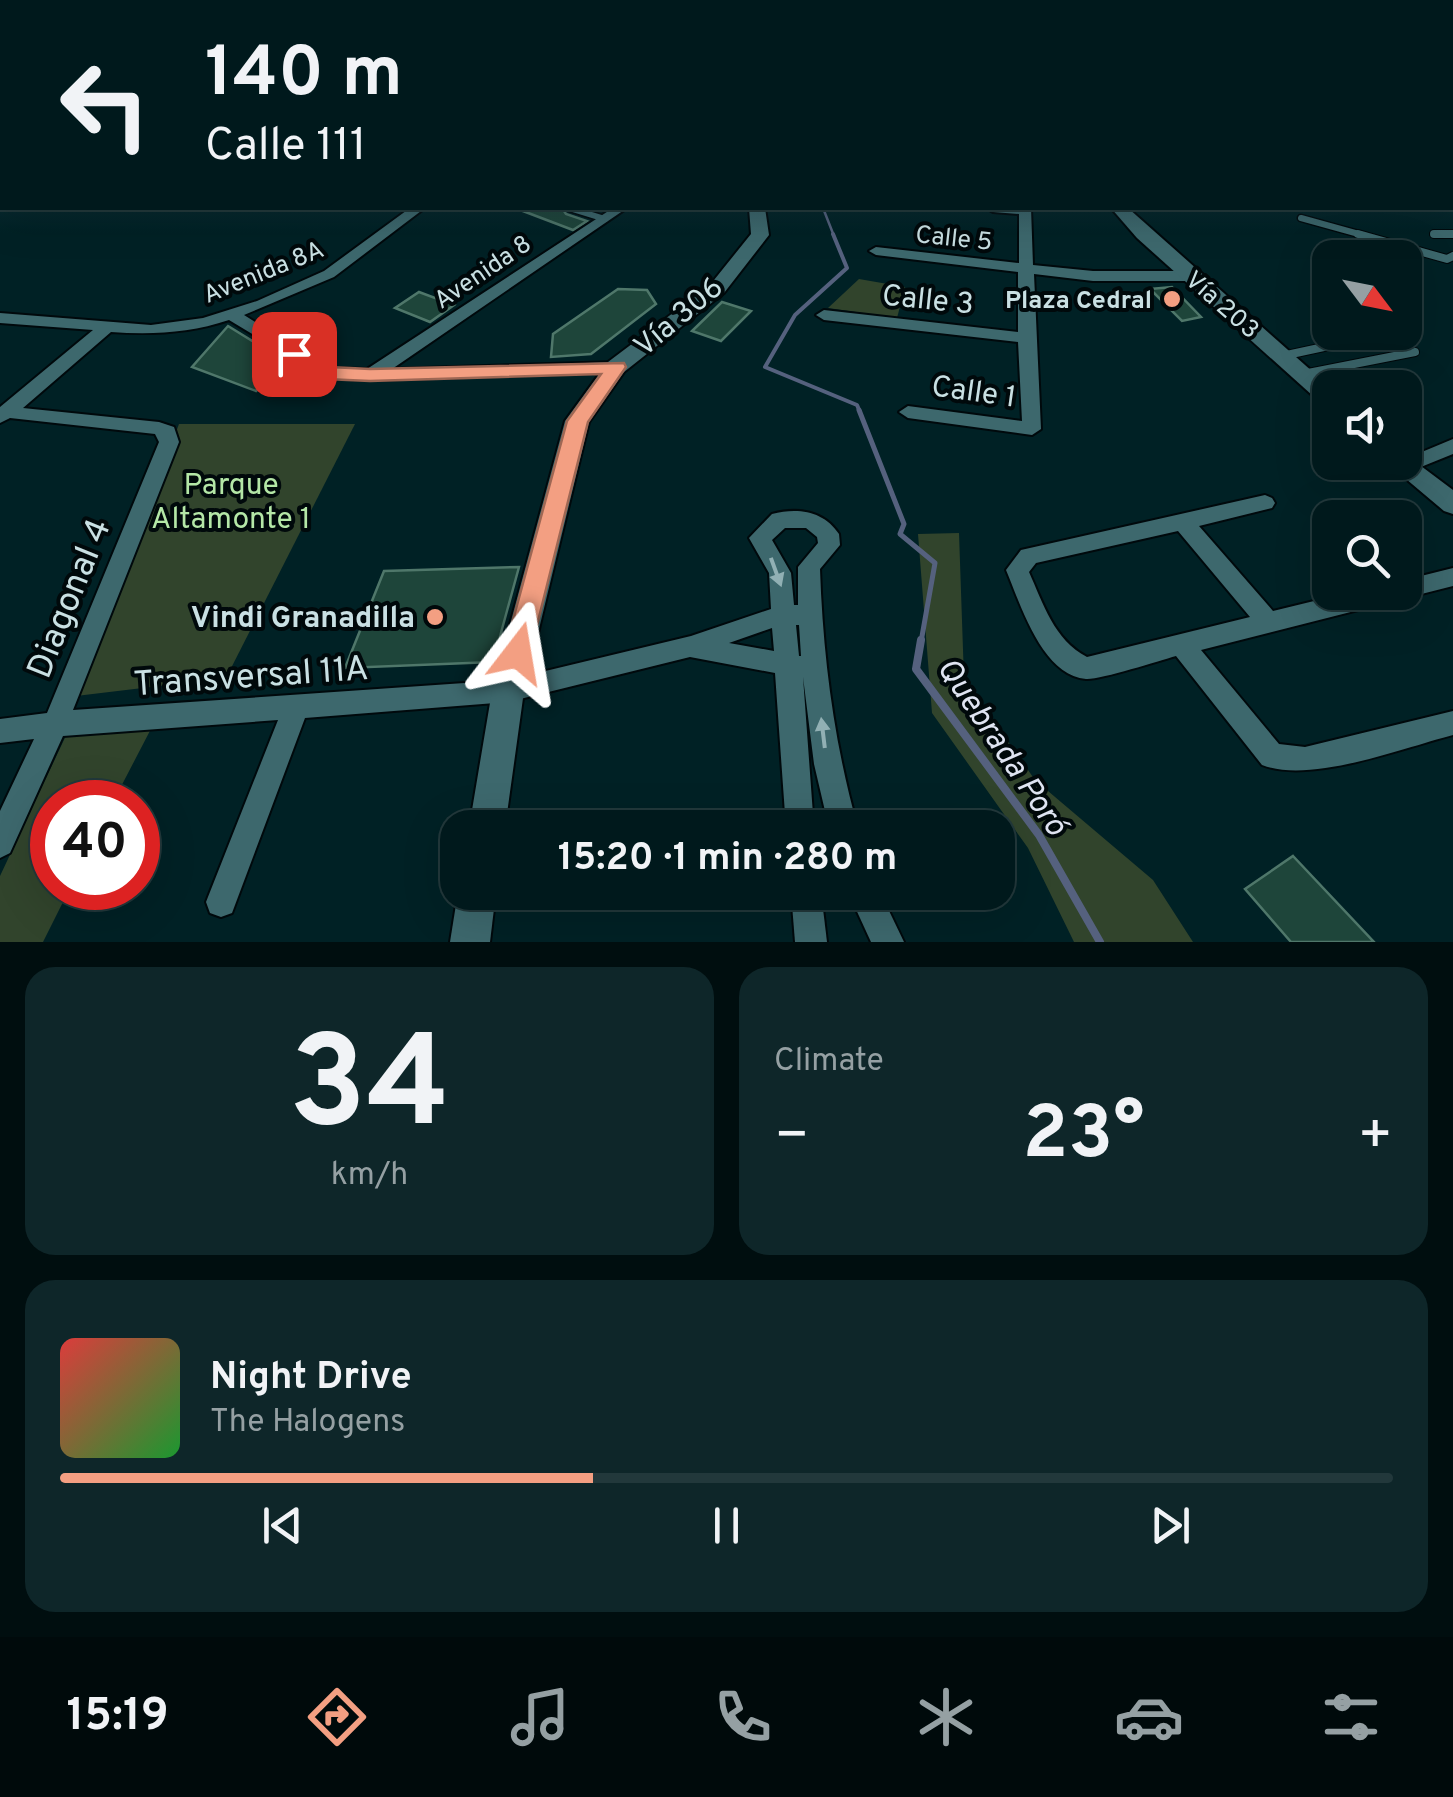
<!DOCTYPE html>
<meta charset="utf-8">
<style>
:root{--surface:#00191c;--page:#0e2629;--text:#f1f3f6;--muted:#95a0a3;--line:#22383b;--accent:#f39f82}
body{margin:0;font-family:Overpass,sans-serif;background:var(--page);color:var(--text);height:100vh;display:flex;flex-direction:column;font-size:38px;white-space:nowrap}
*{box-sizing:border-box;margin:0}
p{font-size:32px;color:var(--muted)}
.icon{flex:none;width:55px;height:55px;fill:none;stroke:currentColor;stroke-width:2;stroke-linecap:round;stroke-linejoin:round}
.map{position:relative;height:942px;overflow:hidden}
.drawer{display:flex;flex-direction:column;gap:25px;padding:25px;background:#000e0f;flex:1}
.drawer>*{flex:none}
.top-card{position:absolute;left:0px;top:0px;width:1455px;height:210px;box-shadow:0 10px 40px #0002,0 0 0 2px var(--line);background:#00191c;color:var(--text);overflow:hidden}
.needle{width:65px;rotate:122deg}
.tools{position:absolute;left:1312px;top:240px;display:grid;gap:20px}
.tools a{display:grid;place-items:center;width:110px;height:110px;border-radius:20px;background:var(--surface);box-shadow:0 10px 40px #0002,0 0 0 2px var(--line);font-size:50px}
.speed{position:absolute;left:30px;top:780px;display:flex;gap:20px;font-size:50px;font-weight:700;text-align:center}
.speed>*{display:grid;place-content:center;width:130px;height:130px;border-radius:50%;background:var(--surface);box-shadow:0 10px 40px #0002,0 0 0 2px var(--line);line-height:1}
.speed .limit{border:15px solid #d22;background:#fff;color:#111}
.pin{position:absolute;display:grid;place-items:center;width:85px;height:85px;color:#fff;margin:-42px;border-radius:20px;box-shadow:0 5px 15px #0006}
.me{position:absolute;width:110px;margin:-55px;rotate:14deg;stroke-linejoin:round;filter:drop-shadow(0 0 8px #0008)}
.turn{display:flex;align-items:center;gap:35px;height:210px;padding:0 40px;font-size:45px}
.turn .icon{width:130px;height:130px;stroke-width:2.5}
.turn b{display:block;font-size:70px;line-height:85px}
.big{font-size:75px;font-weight:700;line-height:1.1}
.drawer .widget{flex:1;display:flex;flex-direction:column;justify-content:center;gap:15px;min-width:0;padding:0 35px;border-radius:30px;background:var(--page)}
.drawer .dial{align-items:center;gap:0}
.dial b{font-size:130px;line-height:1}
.song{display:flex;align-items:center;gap:30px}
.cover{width:120px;height:120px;border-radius:15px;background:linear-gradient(135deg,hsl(0 70% 55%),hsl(130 70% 35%))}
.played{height:10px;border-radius:5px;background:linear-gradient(90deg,var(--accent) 40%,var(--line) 40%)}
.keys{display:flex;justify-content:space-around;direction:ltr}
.heat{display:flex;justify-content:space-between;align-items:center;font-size:55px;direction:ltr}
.drawer .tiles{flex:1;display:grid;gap:25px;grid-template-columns:1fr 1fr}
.widget:last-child{grid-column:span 2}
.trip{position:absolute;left:440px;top:810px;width:575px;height:100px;border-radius:30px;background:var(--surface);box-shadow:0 10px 40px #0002,0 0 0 2px var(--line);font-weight:700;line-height:100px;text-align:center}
.tabs{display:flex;height:160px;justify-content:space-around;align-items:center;background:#000a0b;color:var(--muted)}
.tabs .icon{width:70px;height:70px}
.tabs .active{color:var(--accent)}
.tabs b{font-size:45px;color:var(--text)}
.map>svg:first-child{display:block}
</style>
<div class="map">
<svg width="1453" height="942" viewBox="0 0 1453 942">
<rect width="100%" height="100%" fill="#002125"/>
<!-- green -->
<g fill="#31442c">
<path d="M859,279L905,287L897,318L828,308Z"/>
<path d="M179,424H355L226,678L76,696Z"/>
<path d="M959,533L964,679L1035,780L1153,880L1193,942H1074L1028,848L932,713L918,534Z"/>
<path d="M153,725L113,802H52V888H70L43,942H0V876L70,727Z"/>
</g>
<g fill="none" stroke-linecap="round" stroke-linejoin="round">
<!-- stream-far3 -->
<path stroke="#55617e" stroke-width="2.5" d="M823,208L834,236"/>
<!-- stream-far2 -->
<path stroke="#55617e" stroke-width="4" d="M833,234L847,268L795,315L765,367L857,405L860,412"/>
<!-- stream-far1 -->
<path stroke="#55617e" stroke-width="5" d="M859,410L904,524L900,534L935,563L921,642"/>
<!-- stream -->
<path stroke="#55617e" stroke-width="8" d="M921,640L916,669L1039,835L1100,942"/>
</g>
<!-- building -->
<g fill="#1e453a" stroke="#4f776a" stroke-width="2.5">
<path d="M515,208H562L566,214L587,221L573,230Z"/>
<path d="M1172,287L1201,317L1182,321L1150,289Z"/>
<path d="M618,289L647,290L656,304L591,354L551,357L553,334Z"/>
<path d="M419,292L454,305L430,322L395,308Z"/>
<path d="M722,302L751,311L721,341L692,331Z"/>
<path d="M228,326L288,363L256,391L192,367Z"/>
<path d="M519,567L493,662L345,668L384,571Z"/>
<path d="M1293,856L1374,942H1291L1245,889Z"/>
</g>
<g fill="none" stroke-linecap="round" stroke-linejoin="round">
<!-- service-far1 casing -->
<g stroke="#00090c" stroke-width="9">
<g id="service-far1">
<path d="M569,208L605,219"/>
<path d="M1301,218L1366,236"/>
<path d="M1434,234H1453"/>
</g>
</g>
<!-- service casing -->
<g stroke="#00090c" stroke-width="10">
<g id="service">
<path d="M1358,234L1447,259L1453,256"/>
<path d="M1434,234H1453"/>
<path d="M1282,356L1389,333"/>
<path d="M1303,374L1415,352"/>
</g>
</g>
<!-- minor casing -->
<g stroke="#00090c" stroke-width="4">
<g id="minor">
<path d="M410,208H425L334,277L244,315L329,368L367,369L613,208H627L392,369L616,362L625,367L616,372L371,380L325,378L229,320C190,333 152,335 111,332L23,408L159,422L174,427L179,442L73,710L508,680L691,636L771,609L769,573L749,538L772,514C798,507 824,511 839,534L840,545L820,569C823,657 834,743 858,828H829L814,764L803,677L814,828H786L775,673L690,657L508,702L305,718L232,913L221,917L210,913L206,902L278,720L63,736L10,853L0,858V811L34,739L0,743V719L47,713L159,442L155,434L10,418L0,423V407L93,330L0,323V313L151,325L203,318L257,301L324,271ZM785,528H806L817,537L818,543L798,567V605H794L791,573L772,540ZM796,625H799L801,656H799ZM772,628L774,651L729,643Z"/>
<path d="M986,208H1031L1033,265L1093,271H1191L1199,276L1191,281H1093L1034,274L1041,429L1032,435L908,418L899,412L908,406L1022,421L1018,342L824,320L816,315L824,310L1018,332V272L876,255L869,251L876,247L1019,263V214L993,212Z"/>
<path d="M1453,439V454L1406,473L1396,466L1398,462H1405V459Z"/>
<path d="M1265,495L1272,498L1275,503L1272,508L1199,526L1273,611L1351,592H1405V580L1453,568V586L1201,650L1279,744L1305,747L1453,711V735C1403,748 1310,784 1262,765L1176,656C1158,661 1100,680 1086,679C1042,676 1020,603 1006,570L1021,550ZM1178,531L1250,617L1087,657C1054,640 1043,603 1029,572L1036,563Z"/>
<path d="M791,892H821L827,942H795Z"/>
<path d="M848,892H880L904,942H871Z"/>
</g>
</g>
<!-- tertiary casing -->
<g stroke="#00090c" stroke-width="4">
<g id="tertiary">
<path d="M749,208H765L769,235L724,293L624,372L589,422L524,691L505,828H469L492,691L565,421L608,362L710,285L751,234Z"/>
<path d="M458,892H496L490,942H450Z"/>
</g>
</g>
<!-- secondary casing -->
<g stroke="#00090c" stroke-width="4">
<g id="secondary">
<path d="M1111,208H1128L1331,388L1330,406L1322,404L1137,238Z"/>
<path d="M1405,454L1453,490V514L1444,511L1393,468L1390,462H1405Z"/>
</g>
</g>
<!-- service-far1 -->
<use href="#service-far1" stroke="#3d686d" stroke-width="6"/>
<!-- service -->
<use href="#service" stroke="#3d686d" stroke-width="8"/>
<!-- minor -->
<use href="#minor" fill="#3d686d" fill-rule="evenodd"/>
<!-- tertiary -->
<use href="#tertiary" fill="#3d686d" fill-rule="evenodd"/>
<!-- secondary -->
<use href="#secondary" fill="#3d686d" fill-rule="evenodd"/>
</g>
<!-- one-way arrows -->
<defs><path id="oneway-solid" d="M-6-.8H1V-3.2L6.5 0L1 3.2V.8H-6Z" transform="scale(2.5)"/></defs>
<g fill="#91b0b4">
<use href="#oneway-solid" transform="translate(776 572) rotate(70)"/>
<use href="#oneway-solid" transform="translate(823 733) rotate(-97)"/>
</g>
<!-- sky -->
<linearGradient id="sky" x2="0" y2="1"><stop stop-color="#001214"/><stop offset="0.43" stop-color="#264351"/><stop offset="1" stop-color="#264351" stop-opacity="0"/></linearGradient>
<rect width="1453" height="233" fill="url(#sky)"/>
<!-- route -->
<path fill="#f39f82" stroke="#9e6754" stroke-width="2.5" d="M294,348L330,367L370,369L624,363L626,367L588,422L528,661L518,665L508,661L504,653L567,421L601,374L370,381L325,379L287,358L285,354Z"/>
<!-- markers -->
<g fill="#f39f82" stroke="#00090b" stroke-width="4">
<circle cx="1172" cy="299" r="10"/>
<circle cx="435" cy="617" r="10"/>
</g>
<g text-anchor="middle" stroke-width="8" stroke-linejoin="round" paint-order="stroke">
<!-- far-street labels -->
<g font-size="25" fill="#c9e0e3" stroke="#00090b">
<text transform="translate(954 237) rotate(6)" y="9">Calle 5</text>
<text transform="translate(263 271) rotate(-22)" y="9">Avenida 8A</text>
<text transform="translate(482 271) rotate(-34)" y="9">Avenida 8</text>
<text transform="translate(1223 304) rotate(41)" y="9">Vía 203</text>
</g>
<!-- far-poi labels -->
<g font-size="25" font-weight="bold" fill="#c9e0e3" stroke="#00090b" text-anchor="end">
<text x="1152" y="308">Plaza Cedral</text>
</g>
<!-- street labels -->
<g font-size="30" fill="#c9e0e3" stroke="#00090b">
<text transform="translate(928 299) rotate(6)" y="10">Calle 3</text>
<text transform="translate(678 316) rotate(-40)" y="10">Vía 306</text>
<text transform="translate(974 391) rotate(8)" y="10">Calle 1</text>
</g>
<!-- park labels -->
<g font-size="30" fill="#b4e7a7" stroke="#00090b">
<text x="231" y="494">Parque<tspan x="231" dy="34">Altamonte 1</tspan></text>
</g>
<!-- poi labels -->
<g font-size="30" font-weight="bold" fill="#c9e0e3" stroke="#00090b" text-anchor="end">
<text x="415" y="627">Vindi Granadilla</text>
</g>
<!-- water labels -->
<g font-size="32" font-style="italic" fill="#dfe4f2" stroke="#00090b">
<text transform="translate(1003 746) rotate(56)" y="11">Quebrada Poró</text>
</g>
<!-- near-street labels -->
<g font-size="35" fill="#c9e0e3" stroke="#00090b">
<text transform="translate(68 598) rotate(-68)" y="12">Diagonal 4</text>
<text transform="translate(251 675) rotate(-4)" y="12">Transversal 11A</text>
</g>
</g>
</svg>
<div class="tools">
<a><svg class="needle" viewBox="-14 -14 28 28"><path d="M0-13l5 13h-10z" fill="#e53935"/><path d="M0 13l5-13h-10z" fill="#95a0a3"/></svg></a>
<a><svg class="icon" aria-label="sound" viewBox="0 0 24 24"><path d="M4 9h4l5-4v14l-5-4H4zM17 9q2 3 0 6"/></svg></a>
<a><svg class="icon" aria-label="search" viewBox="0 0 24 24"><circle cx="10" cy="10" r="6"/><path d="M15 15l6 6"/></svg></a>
</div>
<div class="speed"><div class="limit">40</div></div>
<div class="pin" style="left:294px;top:354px;background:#d93025"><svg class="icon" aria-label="arrive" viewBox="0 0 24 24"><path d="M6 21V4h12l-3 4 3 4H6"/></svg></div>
<svg class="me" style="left:518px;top:653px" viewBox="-20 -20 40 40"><path d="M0-17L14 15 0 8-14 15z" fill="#f39f82" stroke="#fff" stroke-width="4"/></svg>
<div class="trip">15:20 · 1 min · 280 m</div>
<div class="top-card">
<div class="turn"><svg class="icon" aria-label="left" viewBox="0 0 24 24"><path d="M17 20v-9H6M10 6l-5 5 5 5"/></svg><div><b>140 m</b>Calle 111</div></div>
</div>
</div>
<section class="drawer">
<div class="tiles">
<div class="widget dial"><b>34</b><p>km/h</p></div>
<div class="widget"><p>Climate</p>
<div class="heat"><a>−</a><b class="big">23°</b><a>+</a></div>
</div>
<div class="widget">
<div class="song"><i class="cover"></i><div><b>Night Drive</b><p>The Halogens</p></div></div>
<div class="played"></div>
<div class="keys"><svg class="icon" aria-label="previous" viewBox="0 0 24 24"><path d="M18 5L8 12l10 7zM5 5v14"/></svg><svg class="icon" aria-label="pause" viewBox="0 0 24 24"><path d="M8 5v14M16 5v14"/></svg><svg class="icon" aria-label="next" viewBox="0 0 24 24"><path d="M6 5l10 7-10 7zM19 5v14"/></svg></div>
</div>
</div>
</section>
<nav class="tabs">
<b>15:19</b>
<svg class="icon active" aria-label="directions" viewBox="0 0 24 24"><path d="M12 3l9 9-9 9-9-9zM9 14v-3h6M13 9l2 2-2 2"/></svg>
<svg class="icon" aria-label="music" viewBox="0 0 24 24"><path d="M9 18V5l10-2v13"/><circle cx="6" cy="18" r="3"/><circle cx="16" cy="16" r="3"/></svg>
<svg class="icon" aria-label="phone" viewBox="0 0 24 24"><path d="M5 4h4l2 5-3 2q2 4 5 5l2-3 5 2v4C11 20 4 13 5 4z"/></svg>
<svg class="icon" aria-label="climate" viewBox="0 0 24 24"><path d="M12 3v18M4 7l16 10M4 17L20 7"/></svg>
<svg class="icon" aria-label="car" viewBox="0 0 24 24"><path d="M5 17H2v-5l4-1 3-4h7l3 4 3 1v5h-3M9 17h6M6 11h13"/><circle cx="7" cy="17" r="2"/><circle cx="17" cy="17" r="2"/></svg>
<svg class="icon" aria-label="filters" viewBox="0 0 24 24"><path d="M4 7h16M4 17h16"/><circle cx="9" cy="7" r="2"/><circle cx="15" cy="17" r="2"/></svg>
</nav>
